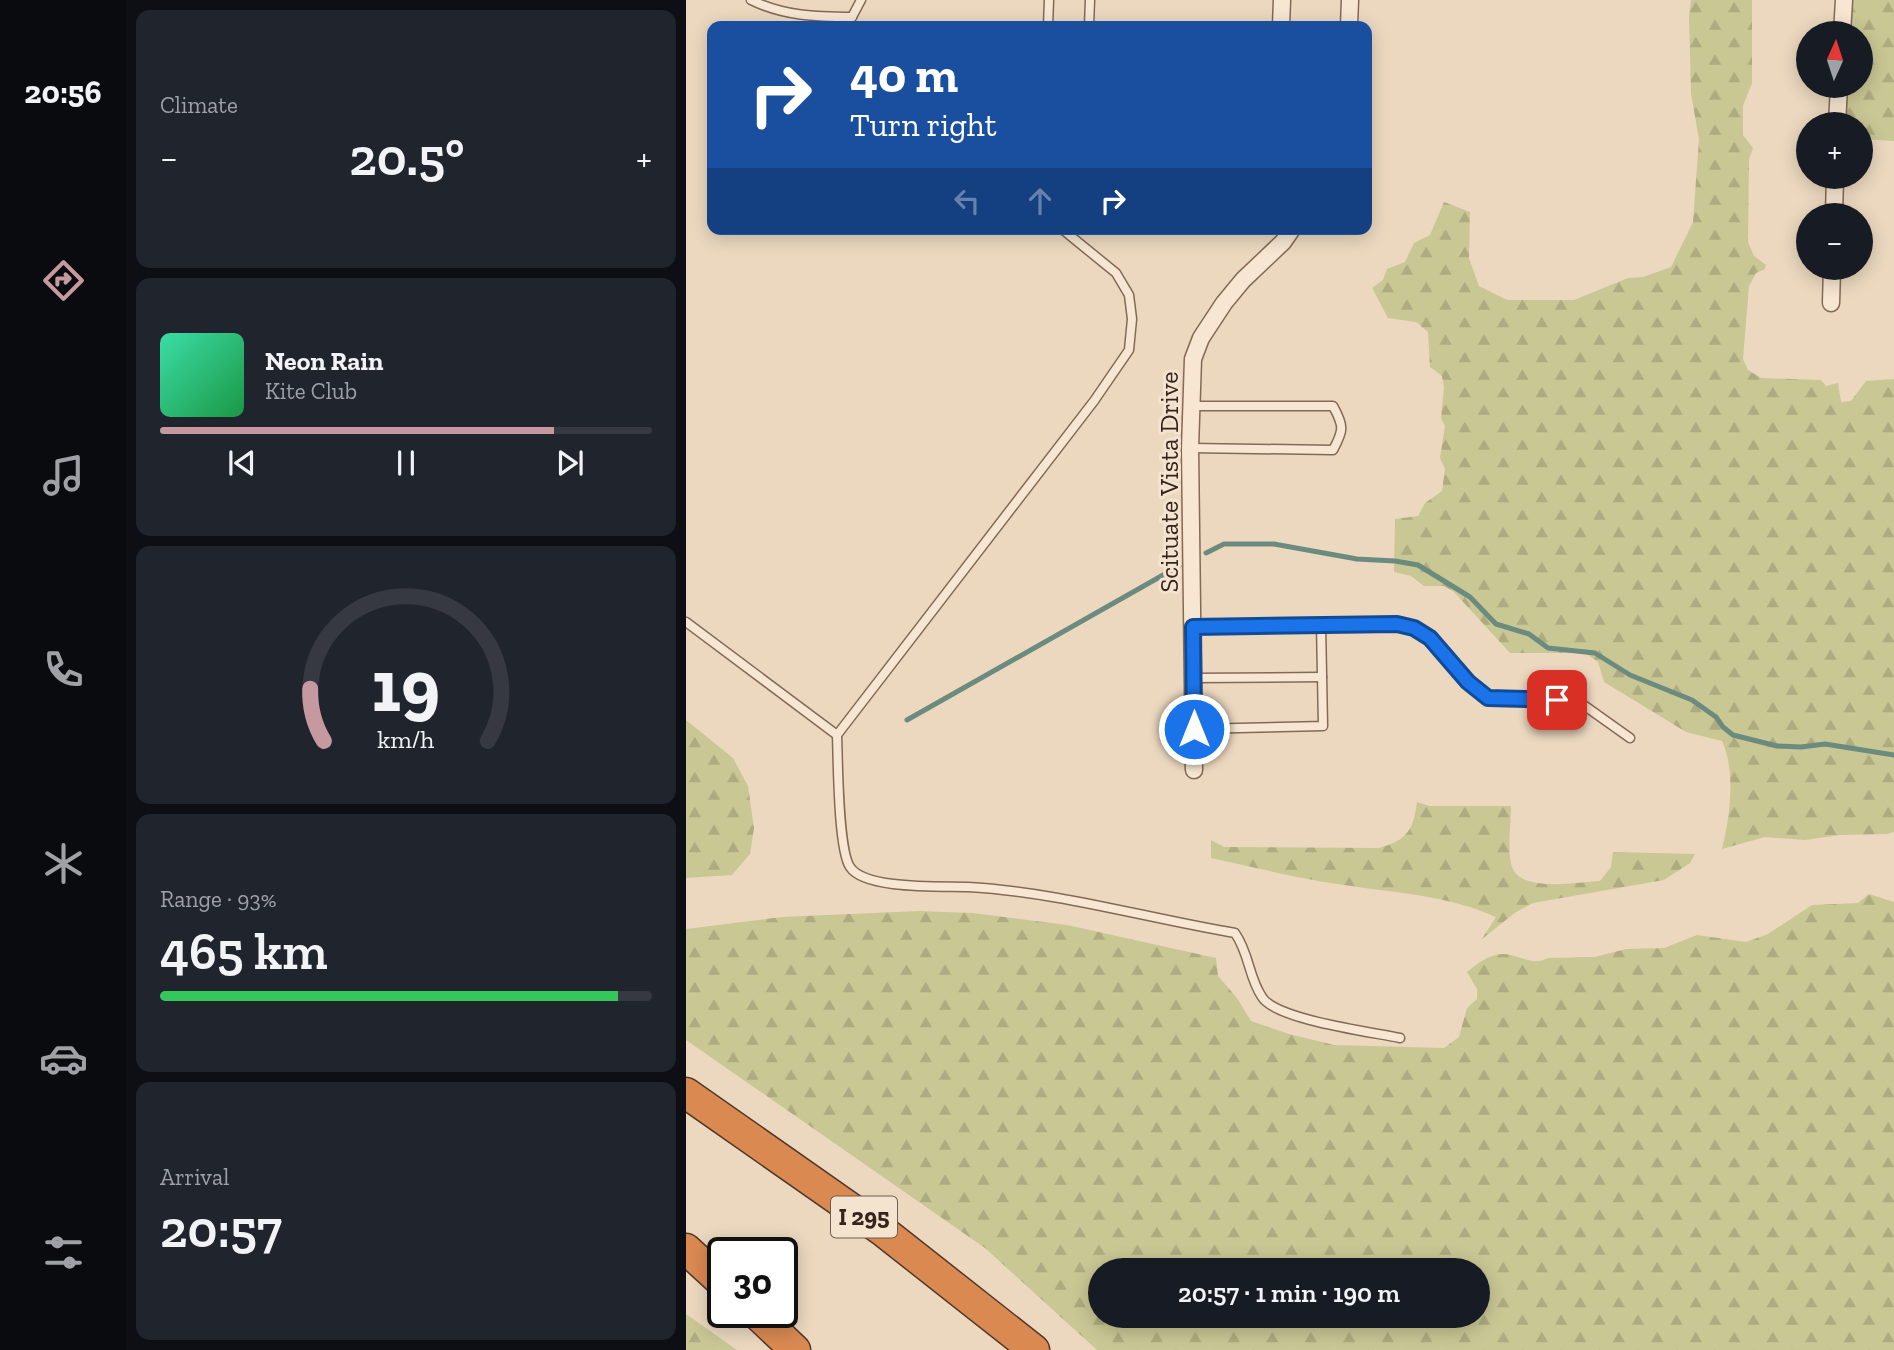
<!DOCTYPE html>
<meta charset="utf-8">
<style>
:root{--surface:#171b24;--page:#20242c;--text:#f1f3f6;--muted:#9ea1a6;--line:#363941;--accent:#c699a1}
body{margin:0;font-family:"Zilla Slab",serif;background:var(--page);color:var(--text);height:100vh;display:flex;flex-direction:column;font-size:26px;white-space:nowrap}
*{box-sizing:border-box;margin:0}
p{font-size:23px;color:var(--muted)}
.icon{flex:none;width:38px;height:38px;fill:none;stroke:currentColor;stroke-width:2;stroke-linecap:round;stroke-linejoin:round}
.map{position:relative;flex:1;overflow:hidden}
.sheet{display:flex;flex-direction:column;gap:10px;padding:10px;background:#0d0f14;width:560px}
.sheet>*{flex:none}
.banner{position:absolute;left:21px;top:21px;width:665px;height:214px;border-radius:14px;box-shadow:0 4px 18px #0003;background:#1a4fa0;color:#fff;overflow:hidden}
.needle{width:46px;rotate:3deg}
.buttons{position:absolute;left:1110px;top:21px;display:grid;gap:14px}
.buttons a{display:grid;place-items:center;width:77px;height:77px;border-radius:50%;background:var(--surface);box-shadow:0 4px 18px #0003;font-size:35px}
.speed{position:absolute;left:21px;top:1237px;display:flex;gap:14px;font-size:35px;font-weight:700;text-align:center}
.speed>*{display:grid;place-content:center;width:91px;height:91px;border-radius:50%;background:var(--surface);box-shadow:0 4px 18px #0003;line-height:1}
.speed .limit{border:4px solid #111;border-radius:10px;background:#fff;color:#111}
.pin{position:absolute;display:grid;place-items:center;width:60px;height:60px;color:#fff;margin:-30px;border-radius:14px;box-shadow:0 4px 10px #0006}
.me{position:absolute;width:77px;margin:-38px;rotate:0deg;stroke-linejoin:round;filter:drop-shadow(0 0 5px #0008)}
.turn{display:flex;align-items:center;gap:24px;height:147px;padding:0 28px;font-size:32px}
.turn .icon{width:91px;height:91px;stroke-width:2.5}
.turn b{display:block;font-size:49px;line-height:60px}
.lanes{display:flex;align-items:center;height:66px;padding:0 28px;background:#0003;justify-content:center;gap:35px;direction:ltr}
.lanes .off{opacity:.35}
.big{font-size:52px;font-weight:600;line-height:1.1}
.sheet .card{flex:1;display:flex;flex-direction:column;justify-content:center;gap:10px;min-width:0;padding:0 24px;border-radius:14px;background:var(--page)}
.sheet .dial{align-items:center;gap:0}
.dial svg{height:182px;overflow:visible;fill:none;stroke:var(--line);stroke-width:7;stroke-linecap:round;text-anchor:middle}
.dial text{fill:var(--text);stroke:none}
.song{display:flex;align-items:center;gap:21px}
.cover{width:84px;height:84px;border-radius:10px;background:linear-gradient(135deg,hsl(160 70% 55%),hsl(140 70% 35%))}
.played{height:7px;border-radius:4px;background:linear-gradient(90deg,var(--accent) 80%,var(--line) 80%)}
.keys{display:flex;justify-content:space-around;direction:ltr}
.heat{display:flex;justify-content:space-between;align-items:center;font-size:38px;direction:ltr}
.charge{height:10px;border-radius:5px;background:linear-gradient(90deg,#34c759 93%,var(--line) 0)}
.trip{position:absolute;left:402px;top:1258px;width:402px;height:70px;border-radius:35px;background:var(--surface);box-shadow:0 4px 18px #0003;font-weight:600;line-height:70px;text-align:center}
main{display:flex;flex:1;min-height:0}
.tabs{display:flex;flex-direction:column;width:126px;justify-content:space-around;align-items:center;background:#090b0e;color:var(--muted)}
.tabs .icon{width:49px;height:49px}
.tabs .selected{color:var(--accent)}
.tabs b{font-size:32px;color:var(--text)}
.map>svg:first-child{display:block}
</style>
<main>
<nav class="tabs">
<b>20:56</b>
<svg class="icon selected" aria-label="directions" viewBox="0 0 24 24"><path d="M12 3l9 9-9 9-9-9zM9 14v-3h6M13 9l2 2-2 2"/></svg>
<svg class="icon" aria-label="music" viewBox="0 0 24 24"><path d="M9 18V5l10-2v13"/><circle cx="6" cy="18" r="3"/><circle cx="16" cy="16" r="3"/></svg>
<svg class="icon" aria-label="phone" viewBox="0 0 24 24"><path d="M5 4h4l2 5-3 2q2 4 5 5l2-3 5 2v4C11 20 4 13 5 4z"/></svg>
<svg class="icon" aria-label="climate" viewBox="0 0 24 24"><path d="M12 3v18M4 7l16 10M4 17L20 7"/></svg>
<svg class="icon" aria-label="car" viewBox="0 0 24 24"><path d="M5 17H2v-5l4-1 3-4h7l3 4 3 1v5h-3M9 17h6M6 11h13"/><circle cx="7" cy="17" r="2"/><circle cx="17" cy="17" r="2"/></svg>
<svg class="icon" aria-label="filters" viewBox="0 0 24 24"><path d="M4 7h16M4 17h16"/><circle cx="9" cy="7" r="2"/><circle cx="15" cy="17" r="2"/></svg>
</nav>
<section class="sheet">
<div class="card"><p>Climate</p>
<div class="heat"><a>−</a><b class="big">20.5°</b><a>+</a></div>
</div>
<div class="card">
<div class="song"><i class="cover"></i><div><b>Neon Rain</b><p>Kite Club</p></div></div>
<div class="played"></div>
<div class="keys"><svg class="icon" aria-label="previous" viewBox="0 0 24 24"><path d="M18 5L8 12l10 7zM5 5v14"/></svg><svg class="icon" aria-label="pause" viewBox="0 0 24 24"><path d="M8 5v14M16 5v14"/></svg><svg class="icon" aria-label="next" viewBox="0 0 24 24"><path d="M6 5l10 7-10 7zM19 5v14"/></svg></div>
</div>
<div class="card dial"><svg viewBox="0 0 100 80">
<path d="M14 69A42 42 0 1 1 86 69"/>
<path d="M14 69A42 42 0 0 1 8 46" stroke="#c699a1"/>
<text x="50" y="56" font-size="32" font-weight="700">19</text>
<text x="50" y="72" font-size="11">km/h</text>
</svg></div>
<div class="card"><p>Range · 93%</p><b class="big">465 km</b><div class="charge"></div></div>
<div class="card"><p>Arrival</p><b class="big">20:57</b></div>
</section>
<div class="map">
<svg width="1208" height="1350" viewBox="0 0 1208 1350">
<defs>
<pattern id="forest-firs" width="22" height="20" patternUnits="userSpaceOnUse" patternTransform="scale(1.75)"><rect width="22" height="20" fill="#c9c794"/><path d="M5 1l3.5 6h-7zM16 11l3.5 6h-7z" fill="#adab7f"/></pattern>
</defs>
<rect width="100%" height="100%" fill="#ecd8bf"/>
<!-- forest -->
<g fill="url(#forest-firs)" fill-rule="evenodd">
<path d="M1005,0H1066V83L1057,106V135L1067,148L1063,159L1062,242L1068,256L1080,265L1079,269L1070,273L1063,286L1057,359L1062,370L1075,378L1135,380L1140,386L1152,383L1155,402L1165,401L1180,381L1208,379V832L1201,834L1154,835L1119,840L1079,837L1036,849C1044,817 1050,771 1036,741L1000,732L918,682L912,662L899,653H824L768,592L758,586H738L725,576L708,572L709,519L732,516L739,503L756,491L759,469L754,458L759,426L755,418L758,387L756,376L744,367L742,332L730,322L702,318L686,288L697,280L701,269L719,262L728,243L744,235L758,202L784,212L783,258L793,286L821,300H888L942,278L957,277L985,267L1007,222L1013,139L1005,94L1003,17Z"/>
<path d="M1158,0H1208V141L1174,139V124H1152L1153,86H1174V33H1156Z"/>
<path d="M0,720L47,758L62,786L68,828L64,854L46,875L0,878Z"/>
<path d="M731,802L744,806H825C825,823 821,852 826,867C835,893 892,882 914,881L925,867L927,852L1009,854L1004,863L978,880L847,903L830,912L796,939L810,917C759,894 706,893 652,884C610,878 567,867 525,858V840L538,847L693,848C721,840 727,831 731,802Z"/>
<path d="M1183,894L1208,902V1350H411L299,1248L0,1040V929L96,917L232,911L287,913L381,925L530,958L532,976L551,998L565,1021L603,1034L648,1045L758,1048L773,1037L781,1008L791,999V989L781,972C791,964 803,954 817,954C833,954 845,967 862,958L909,957L940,949L978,948L1011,935L1060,942L1082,934L1126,905L1172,903ZM415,1270H793V1316H415Z"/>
<path d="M0,1314L51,1350H0Z"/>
</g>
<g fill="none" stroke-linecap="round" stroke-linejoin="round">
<!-- stream -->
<g stroke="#6a8b7e" stroke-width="5">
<path d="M520,553L538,544H588L671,559L709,561L732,565L784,597L810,624L843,634L862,648L909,653L944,675L1006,700L1030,717L1037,727L1047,735L1091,746L1115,747L1139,744L1208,755"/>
<path d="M221,720L493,566"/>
</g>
<!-- service casing -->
<g stroke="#846958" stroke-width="11">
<g id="service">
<path d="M65,0C98,16 130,17 166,17"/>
<path d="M166,17L175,0"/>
<path d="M362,26L363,0"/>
<path d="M403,26L404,0"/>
<path d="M376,229L430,273L443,295L446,319L443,350L408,401L151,735C152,760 152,849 164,867C179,890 256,886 282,887C372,892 460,918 549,933C564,955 562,976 576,997C590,1020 686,1032 714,1038"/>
<path d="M504,448L647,450C658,430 658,426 647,406H505"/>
<path d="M0,622L151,735"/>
<path d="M507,627L711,623L728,628L744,637L782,682L802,698L885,701L899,706L944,738"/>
<path d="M507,678L636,677"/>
<path d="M508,729L637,726L635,624"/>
</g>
</g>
<!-- minor casing -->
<g stroke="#846958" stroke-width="19">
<g id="minor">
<path d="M595,26L596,0"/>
<path d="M663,26L664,0"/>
<path d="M1156,33L1158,0"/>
<path d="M1151,124L1153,86"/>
<path d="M1148,215L1149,177"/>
<path d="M1145,303L1146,268"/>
<path d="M508,770L504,448L507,359L515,338L538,303L557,280L597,242L606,229"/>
</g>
</g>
<!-- motorway casing -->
<g stroke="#51382c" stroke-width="33">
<g id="motorway">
<path d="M0,1093L197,1231L348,1350"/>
<path d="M0,1249L37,1283"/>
<path d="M69,1312L109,1350"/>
</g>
</g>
<!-- service -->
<use href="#service" stroke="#f7e6d1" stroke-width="8"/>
<!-- minor -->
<use href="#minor" stroke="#f7e6d1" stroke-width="16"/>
<!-- motorway -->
<use href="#motorway" stroke="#da8951" stroke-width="30"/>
</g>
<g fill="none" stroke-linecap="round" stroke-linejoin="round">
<!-- route casing -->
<g stroke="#114b97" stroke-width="18">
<path id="route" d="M508,729L507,627L711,624L728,628L744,638L782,682L802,698L871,700"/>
</g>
<!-- route -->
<use href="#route" stroke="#1a73e8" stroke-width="12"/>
</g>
<g text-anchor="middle" stroke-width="6" stroke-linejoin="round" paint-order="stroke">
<!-- shield labels -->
<rect fill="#f4e3ce" stroke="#6e5d51" stroke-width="2" x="145" y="1196.5" width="66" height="41" rx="5"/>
<g font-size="24" font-weight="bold" fill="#34241c">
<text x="178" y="1225">I 295</text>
</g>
<!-- street labels -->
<g font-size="26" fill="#34241c" stroke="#f4e3ce">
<text transform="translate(483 482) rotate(-90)" y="9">Scituate Vista Drive</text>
</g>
</g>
</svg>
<div class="buttons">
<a><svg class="needle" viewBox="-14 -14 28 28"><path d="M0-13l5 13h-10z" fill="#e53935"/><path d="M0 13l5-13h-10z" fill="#9ea1a6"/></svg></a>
<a>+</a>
<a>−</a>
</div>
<div class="speed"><div class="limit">30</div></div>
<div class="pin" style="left:871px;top:700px;background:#d93025"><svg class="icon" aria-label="arrive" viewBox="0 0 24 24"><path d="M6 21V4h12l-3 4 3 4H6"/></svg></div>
<svg class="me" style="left:508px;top:729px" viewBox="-20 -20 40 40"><circle r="17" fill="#1a73e8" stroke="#fff" stroke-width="3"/><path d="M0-11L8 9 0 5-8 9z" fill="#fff"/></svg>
<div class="trip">20:57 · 1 min · 190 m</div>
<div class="banner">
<div class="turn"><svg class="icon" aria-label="right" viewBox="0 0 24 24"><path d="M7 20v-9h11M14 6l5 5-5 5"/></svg><div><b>40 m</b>Turn right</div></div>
<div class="lanes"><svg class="icon off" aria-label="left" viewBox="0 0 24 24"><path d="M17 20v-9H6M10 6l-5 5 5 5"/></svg><svg class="icon off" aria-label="ahead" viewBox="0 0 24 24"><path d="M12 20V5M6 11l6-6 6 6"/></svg><svg class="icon" aria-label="right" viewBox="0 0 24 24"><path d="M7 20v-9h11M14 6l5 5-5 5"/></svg></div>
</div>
</div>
</main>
